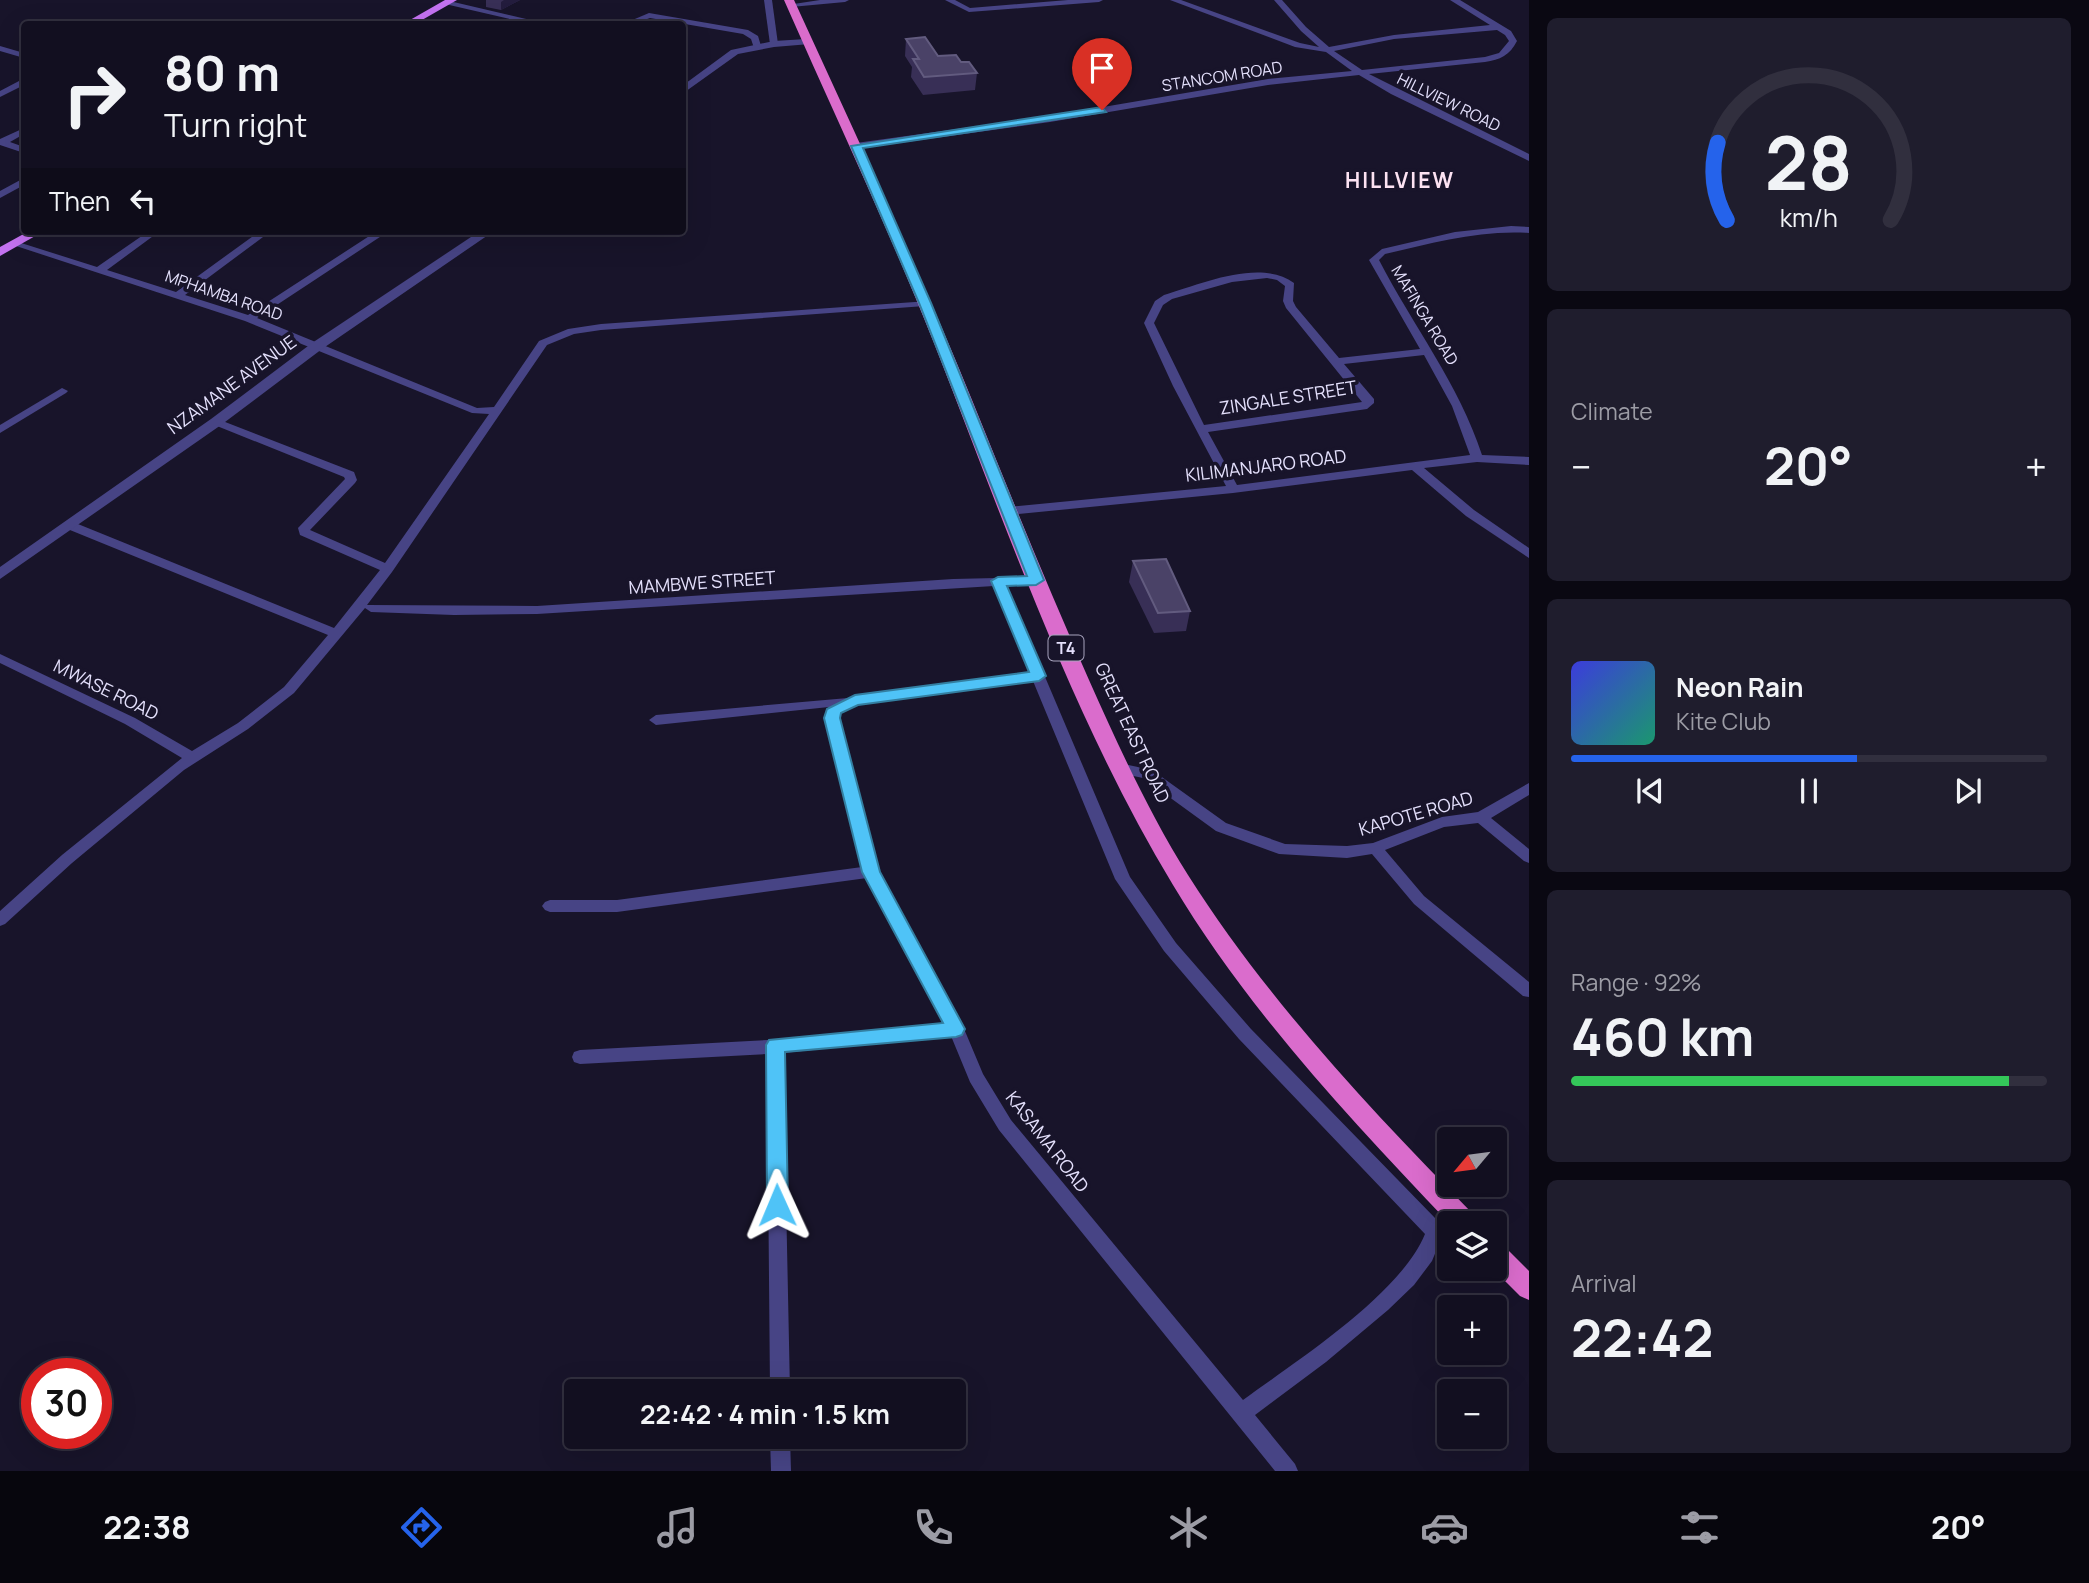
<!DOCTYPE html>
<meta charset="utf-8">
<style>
:root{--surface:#120f20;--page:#1f1d2d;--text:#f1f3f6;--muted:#9c9ca5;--line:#312f3e;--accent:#2563eb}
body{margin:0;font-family:Manrope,sans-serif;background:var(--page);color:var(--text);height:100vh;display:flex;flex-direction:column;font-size:26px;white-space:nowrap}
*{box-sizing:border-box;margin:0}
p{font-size:23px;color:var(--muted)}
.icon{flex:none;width:38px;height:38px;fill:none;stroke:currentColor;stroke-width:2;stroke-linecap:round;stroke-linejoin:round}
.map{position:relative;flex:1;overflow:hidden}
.panel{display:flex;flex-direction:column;gap:18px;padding:18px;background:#0a0812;width:560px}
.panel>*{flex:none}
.banner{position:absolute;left:21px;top:21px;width:665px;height:214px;border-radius:7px;box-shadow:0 7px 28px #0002,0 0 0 2px var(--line);background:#120f20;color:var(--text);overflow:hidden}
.needle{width:46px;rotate:241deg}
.controls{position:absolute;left:1437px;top:1127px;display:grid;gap:14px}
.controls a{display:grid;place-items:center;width:70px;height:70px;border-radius:7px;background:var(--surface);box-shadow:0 7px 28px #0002,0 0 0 2px var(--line);font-size:35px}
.speed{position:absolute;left:21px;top:1358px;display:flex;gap:14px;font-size:35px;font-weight:700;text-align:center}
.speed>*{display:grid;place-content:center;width:91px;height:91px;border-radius:50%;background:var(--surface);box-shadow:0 7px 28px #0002,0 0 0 2px var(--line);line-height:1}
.speed .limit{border:10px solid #d22;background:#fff;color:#111}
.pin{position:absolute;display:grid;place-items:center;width:60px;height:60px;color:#fff;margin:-72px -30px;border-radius:50% 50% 50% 0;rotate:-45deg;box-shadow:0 0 7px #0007}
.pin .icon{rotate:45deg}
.me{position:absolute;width:77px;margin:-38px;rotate:359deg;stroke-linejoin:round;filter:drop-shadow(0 0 5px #0008)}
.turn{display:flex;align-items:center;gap:24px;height:147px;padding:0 28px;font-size:32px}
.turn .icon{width:91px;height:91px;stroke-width:2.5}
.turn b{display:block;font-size:49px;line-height:60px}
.then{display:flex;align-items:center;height:66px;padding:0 28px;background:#0003;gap:14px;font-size:26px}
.big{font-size:52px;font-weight:700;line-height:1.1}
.panel .widget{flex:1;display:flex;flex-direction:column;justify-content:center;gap:10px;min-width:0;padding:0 24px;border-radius:10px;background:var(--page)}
.panel .dial{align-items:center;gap:0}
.dial svg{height:182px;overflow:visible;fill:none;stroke:var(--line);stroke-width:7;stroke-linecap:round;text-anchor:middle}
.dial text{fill:var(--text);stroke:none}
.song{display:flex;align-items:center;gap:21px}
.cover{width:84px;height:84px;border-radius:10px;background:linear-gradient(135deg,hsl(240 70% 55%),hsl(160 70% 35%))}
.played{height:7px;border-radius:4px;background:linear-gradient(90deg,var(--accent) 60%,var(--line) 60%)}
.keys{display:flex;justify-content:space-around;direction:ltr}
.heat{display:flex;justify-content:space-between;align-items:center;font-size:38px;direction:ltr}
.charge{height:10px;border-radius:5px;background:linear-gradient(90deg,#34c759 92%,var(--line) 0)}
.trip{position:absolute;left:564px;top:1379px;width:402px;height:70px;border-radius:7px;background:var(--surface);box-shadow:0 7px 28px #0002,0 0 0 2px var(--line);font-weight:700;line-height:70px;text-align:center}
.tabs{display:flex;height:112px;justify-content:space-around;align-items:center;background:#07060d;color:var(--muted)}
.tabs .icon{width:49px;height:49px}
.tabs .current{color:var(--accent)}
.tabs b{font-size:32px;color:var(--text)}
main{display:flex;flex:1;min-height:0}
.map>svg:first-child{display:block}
</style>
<main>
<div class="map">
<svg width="1529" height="1471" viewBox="0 0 1529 1471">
<rect width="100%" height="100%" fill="#18142a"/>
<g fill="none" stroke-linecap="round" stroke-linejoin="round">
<!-- minor -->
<g fill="#474485" fill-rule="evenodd">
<path d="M445,0L539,22L543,24H531L445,4Z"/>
<path d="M764,0H772L778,44L774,46L770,44Z"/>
<path d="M820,0H849L845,2L791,7L787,5Z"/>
<path d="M945,0H955L970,8L1068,0H1103L1099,2L969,12Z"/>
<path d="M1170,0H1181L1300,43L1319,47L1301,31L1274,0H1282L1306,27L1329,47L1394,35L1490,25L1450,0H1460L1511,31L1517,41C1510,55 1500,60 1485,62L1369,74L1529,154V161L1391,94L1359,75L1268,85L1050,122L856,149L851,146L856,143L1050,116L1268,79L1352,71L1326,52L1295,47ZM1497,30L1505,35L1509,41L1499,53L1485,57L1362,70L1334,51L1394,39Z"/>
<path d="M649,13L748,30L758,36L761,46L754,48L751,39L743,34L650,18L633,24H623Z"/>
<path d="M0,46L24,53V58L0,51Z"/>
<path d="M19,81H24V85L0,97V91Z"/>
<path d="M24,128V134L10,142L24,147V153L0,145V139Z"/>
<path d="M24,178V185L0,198V191Z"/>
<path d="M1511,226L1529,227V233C1479,230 1433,243 1385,254L1379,260C1413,326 1459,384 1482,455L1529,457V465L1477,462L1424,468L1474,510L1529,548V558L1466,516L1412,470L1233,493L1008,515L1002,511L1008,507L1226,486L1173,386L1144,323L1155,301L1164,295C1201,284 1260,258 1294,283L1293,301L1296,307L1339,358L1420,349L1369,260L1382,249L1455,232ZM1267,278L1277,280L1285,286L1283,301L1286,308L1362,402L1204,425L1154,323L1163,305L1172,299L1232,282ZM1424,355L1452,406L1470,455L1237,485L1208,432L1367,409L1374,403V399L1344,364Z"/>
<path d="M149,231H160L107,270L176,292L260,231H271L185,295L248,315L377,231H389L257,318L477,408L494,407L539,341L568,329L601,324L929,301L930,303L925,306L601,330L574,334L547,345L392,572L367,605L537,606L953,579L1040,577L1042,580L1036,584L1006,585L1130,877L1176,943L1251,1029L1435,1218L1443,1234L1432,1261L1414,1285L1388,1310L1326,1362L1255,1415L1295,1464L1298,1471H1275L999,1130L970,1082L951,1036L783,1053L790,1391H770L767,1054L580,1064L574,1062L572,1057L574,1052L580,1050L768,1040L945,1024L867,878L617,912H550L545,910L542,906L545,902L550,900H617L862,867L825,718L829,707L656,725L649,720L656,715L848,698L1030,673L994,586L537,614L454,615L371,612L365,608L294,693L248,729L184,770L72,863L5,924L0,926V911L62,855L182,758L125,724L0,663V654L135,718L192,751L238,723L284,687L328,635L65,528L63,525L65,522H73L334,628L380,570L300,535L298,528L345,479L344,477L212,424V420H220L354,472L357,480L355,483L310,530L385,563L489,414L472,413L245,321L10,244L18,242L97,267ZM1033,681L1115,879L1164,951L1239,1039L1425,1234C1400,1295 1296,1361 1243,1400L1011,1120L983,1074L962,1024L879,872L839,718L841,712L858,704Z"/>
<path d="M62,388L68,391L66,393L0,433V425Z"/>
<path d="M1119,763L1152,770L1226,823L1285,844L1347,846L1373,843L1442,817L1478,812L1529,783V795L1491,818L1529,849V863L1524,861L1478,823L1444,827L1385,850L1424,896L1529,982V997L1523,996L1414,904L1372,854L1347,858L1279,854L1216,831L1143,778L1114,772L1112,768Z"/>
<path d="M770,1437H790L791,1471H771Z"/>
</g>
<!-- tertiary -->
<g fill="#474485" fill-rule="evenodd">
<path d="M806,39L810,40V44L774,47L738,54L682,94V86L731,50L774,41Z"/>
<path d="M480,231H494L322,349L221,425L0,579V567L211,419L312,343Z"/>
</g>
<!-- primary -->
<g fill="#c472f1" fill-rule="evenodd">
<path d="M445,0H457L415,24H403Z"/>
<path d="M29,231H44L0,256V247Z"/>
</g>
<!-- trunk -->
<g fill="#da6ccc" fill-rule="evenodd">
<path d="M784,0H794C855,133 917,265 972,400C1010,494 1048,588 1089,680C1119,747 1149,813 1188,875C1268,1001 1370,1109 1474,1215L1477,1223H1449C1349,1118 1248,1010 1173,885C1072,718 1005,524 934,343C888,227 834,114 784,0Z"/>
<path d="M1494,1242L1503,1245L1529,1271V1300L1520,1296L1493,1269Z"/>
</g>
</g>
<!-- wall -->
<g fill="#382f56">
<path d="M486,0H520L501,10L486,7Z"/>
<path d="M906,39L938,56L961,62L977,73L975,90L923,95L911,77L912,67L905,56Z"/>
<path d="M1133,561L1190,611L1186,631L1154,633L1129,582Z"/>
</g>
<!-- shaded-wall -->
<path fill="#231c3d" d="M504,0H520L501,10V2Z"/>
<!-- building -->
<g fill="#4a4267" stroke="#625b7f" stroke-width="2">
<path d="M925,37L938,56L956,55L961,62H969L977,73L924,77L913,59H919L906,39Z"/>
<path d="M1166,559L1190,611L1158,613L1133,561Z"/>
</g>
<!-- route -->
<path fill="#4fc3f7" stroke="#337fa1" stroke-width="2" d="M1102,107L1106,112L863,148L931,303L1044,580L1036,585L1007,586L1046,676L1039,681L858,705L841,713L840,718L880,872L965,1029L962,1035L956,1037L785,1052L788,1205L785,1211L777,1214L770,1211L767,1205L766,1045L769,1040L943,1023L862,872L824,718L827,709L855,695L1029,672L991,581L998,577L1027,576L919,303L851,146Z"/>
<g text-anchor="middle" stroke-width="7" stroke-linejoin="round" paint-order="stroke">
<!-- far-street labels -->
<g font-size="16" fill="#e4e0fc" stroke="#18142a">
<text transform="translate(1222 76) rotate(-9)" y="6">STANCOM ROAD</text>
<text transform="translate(1449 102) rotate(26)" y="6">HILLVIEW ROAD</text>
<text transform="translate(224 295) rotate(19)" y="6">MPHAMBA ROAD</text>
<text transform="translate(1425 315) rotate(59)" y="6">MAFINGA ROAD</text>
</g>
<!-- shield labels -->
<rect fill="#18142a" stroke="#a7a3bd" stroke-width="2" x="1048.5" y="635.5" width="35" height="25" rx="5"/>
<g font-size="16" font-weight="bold" fill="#e4e0fc">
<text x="1066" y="654">T4</text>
</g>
<!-- street labels -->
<g font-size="18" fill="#e4e0fc" stroke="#18142a">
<text transform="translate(232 385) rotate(-36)" y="6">NZAMANE AVENUE</text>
<text transform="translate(1288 398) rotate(-9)" y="6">ZINGALE STREET</text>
<text transform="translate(1266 466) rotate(-7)" y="6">KILIMANJARO ROAD</text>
<text transform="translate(702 583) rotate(-4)" y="6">MAMBWE STREET</text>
<text transform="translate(106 690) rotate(26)" y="6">MWASE ROAD</text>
<text transform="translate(1132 733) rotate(65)" y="6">GREAT EAST ROAD</text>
<text transform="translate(1416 814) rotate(-16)" y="6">KAPOTE ROAD</text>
<text transform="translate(1047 1142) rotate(52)" y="6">KASAMA ROAD</text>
</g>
<!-- far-district labels -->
<g font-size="21" font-weight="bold" letter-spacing="2" fill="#fce2f2" stroke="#18142a">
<text x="1400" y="188">HILLVIEW</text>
</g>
</g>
</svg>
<div class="controls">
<a><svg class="needle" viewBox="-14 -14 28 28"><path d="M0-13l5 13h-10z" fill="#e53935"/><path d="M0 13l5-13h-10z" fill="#9c9ca5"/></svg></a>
<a><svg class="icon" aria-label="layers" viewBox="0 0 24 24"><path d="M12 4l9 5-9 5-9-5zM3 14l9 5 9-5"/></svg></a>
<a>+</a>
<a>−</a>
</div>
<div class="speed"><div class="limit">30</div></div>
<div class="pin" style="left:1102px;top:110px;background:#d93025"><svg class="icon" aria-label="arrive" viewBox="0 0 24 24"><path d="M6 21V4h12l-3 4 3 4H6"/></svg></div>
<svg class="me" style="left:777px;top:1205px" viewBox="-20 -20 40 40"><path d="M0-17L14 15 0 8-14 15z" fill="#4fc3f7" stroke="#fff" stroke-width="4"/></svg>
<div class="trip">22:42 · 4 min · 1.5 km</div>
<div class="banner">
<div class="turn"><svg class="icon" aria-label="right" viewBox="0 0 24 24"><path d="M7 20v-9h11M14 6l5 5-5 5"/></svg><div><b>80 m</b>Turn right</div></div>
<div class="then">Then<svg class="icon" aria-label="left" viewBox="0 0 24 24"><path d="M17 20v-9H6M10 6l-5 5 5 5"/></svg></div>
</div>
</div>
<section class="panel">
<div class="widget dial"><svg viewBox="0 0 100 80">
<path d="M14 69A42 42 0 1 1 86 69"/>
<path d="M14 69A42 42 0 0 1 10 35" stroke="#2563eb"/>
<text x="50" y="56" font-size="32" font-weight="700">28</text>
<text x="50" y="72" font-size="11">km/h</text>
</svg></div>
<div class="widget"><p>Climate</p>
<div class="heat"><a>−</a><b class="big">20°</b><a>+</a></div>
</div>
<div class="widget">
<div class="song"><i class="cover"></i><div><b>Neon Rain</b><p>Kite Club</p></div></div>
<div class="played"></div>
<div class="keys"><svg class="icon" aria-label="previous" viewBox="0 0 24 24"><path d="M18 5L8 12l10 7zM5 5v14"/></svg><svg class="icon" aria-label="pause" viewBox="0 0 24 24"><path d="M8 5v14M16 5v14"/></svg><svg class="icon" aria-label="next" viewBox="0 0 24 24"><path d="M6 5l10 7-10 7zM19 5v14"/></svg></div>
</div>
<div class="widget"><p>Range · 92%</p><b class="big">460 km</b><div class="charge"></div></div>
<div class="widget"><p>Arrival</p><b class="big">22:42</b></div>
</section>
</main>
<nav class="tabs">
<b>22:38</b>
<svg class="icon current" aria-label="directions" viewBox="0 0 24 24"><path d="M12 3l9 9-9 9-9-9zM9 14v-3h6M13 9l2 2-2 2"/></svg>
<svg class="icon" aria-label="music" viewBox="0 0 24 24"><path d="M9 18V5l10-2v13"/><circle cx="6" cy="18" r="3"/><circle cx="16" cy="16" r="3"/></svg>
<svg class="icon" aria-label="phone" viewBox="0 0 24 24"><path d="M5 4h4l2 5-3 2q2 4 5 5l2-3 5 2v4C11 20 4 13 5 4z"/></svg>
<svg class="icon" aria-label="climate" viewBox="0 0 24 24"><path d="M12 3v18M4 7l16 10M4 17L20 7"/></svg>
<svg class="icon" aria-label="car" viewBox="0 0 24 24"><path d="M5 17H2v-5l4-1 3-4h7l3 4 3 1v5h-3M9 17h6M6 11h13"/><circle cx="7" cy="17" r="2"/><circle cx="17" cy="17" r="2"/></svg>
<svg class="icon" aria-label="filters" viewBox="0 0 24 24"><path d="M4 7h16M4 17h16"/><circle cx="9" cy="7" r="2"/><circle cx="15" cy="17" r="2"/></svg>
<b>20°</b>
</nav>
